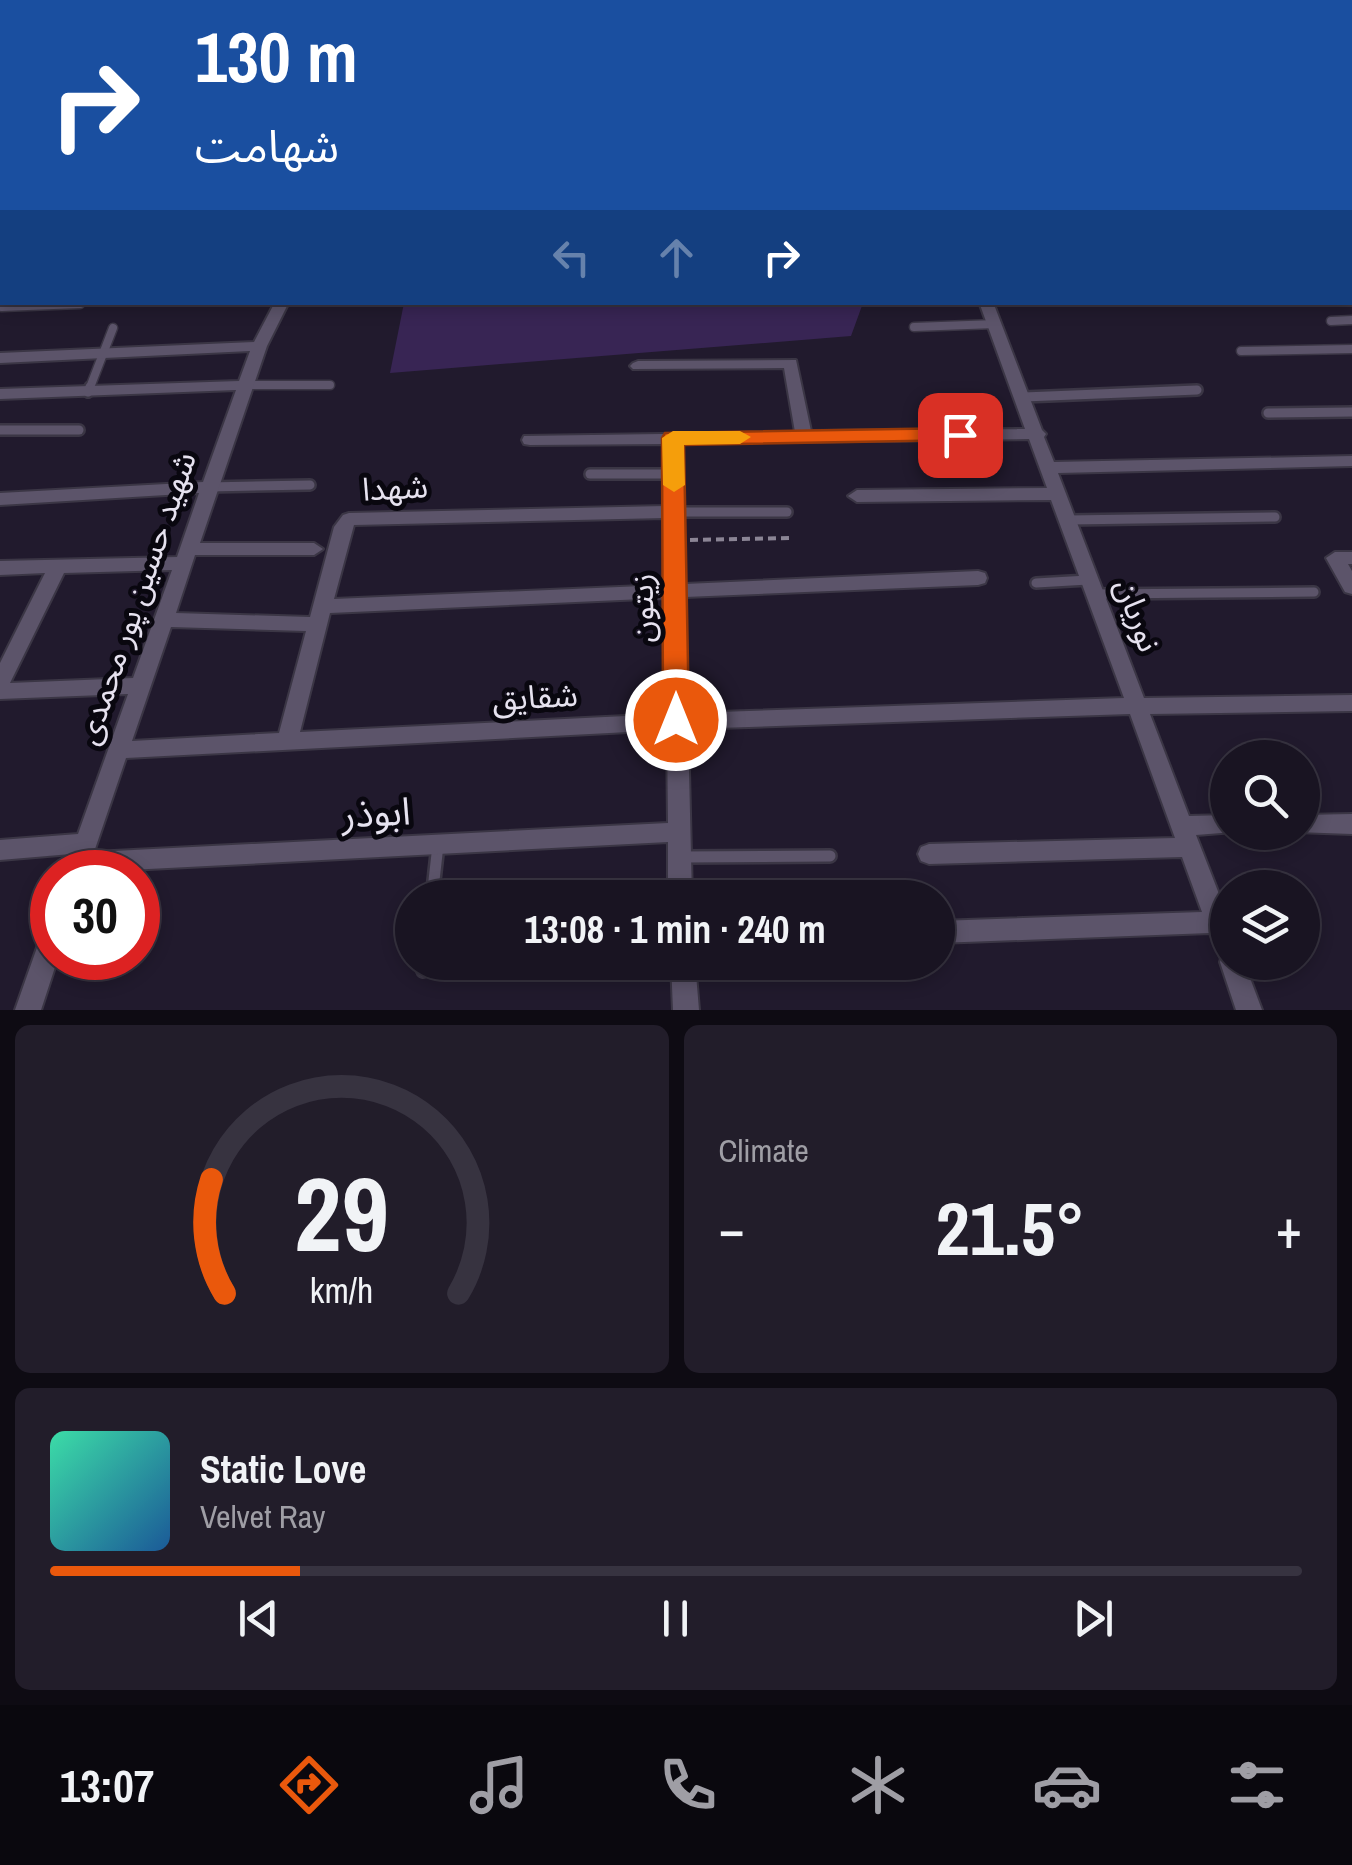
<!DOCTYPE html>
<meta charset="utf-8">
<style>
:root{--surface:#191422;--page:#221d2a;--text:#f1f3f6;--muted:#9f9ea5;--line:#373340;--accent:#ea580c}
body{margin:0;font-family:"Archivo Narrow","Noto Sans Arabic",sans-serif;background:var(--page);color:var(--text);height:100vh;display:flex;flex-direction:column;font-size:38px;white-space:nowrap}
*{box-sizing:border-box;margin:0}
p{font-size:32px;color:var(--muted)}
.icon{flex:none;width:55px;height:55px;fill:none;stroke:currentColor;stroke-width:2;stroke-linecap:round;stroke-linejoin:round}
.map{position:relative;height:1010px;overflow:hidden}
.sheet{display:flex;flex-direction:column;gap:15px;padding:15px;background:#0e0b13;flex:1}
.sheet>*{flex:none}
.hud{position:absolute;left:0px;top:0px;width:1352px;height:305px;box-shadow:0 5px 15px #0003,0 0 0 2px var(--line);background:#1a4fa0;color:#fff;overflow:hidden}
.tools{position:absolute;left:1210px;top:740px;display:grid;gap:20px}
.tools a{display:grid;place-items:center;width:110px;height:110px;border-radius:50%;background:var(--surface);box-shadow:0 5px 15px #0003,0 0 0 2px var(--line);font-size:50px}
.speed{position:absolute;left:30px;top:850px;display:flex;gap:20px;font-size:50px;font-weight:700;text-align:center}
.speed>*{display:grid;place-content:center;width:130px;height:130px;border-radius:50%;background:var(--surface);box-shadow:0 5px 15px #0003,0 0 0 2px var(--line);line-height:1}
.speed .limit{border:15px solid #d22;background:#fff;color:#111}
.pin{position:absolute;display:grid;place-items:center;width:85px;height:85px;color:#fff;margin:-42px;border-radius:20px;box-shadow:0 5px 15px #0006}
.me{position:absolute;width:110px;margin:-55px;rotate:0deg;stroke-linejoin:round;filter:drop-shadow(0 0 8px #0008)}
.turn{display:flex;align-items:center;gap:35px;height:210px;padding:0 30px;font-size:45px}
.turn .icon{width:130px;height:130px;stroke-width:2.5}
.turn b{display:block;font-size:70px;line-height:85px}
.lanes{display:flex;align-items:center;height:95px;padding:0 30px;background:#0003;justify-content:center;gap:50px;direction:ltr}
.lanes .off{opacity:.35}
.big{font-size:75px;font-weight:700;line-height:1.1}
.sheet .tile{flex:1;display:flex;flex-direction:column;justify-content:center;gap:15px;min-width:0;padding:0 35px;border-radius:15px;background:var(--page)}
.sheet .dial{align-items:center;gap:0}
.dial svg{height:260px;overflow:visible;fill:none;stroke:var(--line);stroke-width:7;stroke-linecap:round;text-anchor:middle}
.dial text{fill:var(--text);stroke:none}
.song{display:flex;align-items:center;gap:30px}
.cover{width:120px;height:120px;border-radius:15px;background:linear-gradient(135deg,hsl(160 70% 55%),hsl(210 70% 35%))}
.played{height:10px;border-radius:5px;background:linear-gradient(90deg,var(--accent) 20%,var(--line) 20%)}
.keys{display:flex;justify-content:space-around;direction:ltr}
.heat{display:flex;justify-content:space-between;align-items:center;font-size:55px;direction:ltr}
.sheet .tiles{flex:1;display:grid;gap:15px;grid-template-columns:1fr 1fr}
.tile:last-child{grid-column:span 2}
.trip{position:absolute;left:395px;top:880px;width:560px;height:100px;border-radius:50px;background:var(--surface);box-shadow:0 5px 15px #0003,0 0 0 2px var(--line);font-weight:700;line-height:100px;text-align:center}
.menu{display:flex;height:160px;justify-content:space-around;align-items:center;background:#0a080e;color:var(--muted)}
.menu .icon{width:70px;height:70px}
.menu .active{color:var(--accent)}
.menu b{font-size:45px;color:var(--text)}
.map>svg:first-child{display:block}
</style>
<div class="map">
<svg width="1352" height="1010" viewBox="0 0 1352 1010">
<rect width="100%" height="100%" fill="#211a2d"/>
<!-- green -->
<g fill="#382554">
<path d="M490,0H1352V84L1350,2Z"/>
<path d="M404,303V302L863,303L851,336L390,373Z"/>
</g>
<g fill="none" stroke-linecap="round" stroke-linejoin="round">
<!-- lane-far2 casing -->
<g stroke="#3b3645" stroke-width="11">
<g id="lane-far2">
<path d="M2,307L80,304"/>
<path d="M1331,321L1352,320"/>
<path d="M914,327L995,324"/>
<path d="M1241,351L1352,349"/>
<path d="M245,385H330"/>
<path d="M89,390L113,328"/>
</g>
</g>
<!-- lane-far1 casing -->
<g stroke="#3b3645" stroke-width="14">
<g id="lane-far1">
<path d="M88,392L90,387"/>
<path d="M1024,397L1197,390"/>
<path d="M1268,413L1352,412"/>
<path d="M0,430H79"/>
<path d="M590,474H674"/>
<path d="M208,487L310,485"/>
<path d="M675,512H787"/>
<path d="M1069,520L1275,517"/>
<path d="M1036,583L1088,580"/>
<path d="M1097,594L1314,592"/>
</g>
</g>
<!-- lane casing -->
<g stroke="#3b3645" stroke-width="16">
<g id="lane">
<path d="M682,857L830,856"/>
<path d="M432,898L438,845"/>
<path d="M423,971L424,962"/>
</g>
</g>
<!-- street casing -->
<g stroke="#3b3645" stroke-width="4">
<g id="street">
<rect x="1350" y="112" width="2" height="6"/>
<path d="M2,122V132L0,133V123Z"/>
<rect x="0" y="169" width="2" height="8"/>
<rect x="1350" y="230" width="2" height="8"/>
<rect x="1350" y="268" width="2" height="8"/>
<rect x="0" y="277" width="2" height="8"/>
<rect x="1350" y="282" width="2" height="11"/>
<path d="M275,302H289L267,346L200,543H314L323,549L314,555H195L176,613L310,617L334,527L343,515L349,513L665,506V444L530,445L524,444L522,440L524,436L795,432L784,368L633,369L630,366L633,363L638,361L796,360L811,431L1025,429L979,302H993L1042,430L1046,434L1044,437L1054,462L1352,456V466L1058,473L1144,698L1352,695V711L1150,714L1189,816L1228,815V832H1234L1196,835L1228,917V962H1244L1262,1010H1236L1220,962L1221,959L1210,933L938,943V921L1202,912L1182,857L929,864L921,861L918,854L921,847L929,844L1175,838L1130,714L688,729L692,898H668V842L90,872H65L71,854L0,860V840L78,834L128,694L0,699V663L45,573L0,575V561L177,557L199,493L0,505V493L203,482L236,390L0,399V389L239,381L250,351L0,363V353L254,342ZM1029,439L1047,488L857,490L848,496L857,502L1051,500L1124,698L688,713L685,597L978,585L985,583L987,578L985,573L978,571L685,584L681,443ZM665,518L666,585L334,599L354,525ZM172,570L133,678L10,683L64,573ZM666,598L667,714L300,732L330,613ZM171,627L306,631L279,733L132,741ZM667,730L668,823L94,852L126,758Z"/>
<path d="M1335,552H1352V564H1348L1352,571V594L1345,592L1326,558Z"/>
<path d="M1352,814V834L1296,832H1302V815Z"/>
<path d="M52,928V958H58L41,1010H15L40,939L43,931Z"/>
<path d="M671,962H695L699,1010H673Z"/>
</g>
</g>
<!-- path -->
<path stroke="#8b8595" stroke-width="4" stroke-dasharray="8 5" stroke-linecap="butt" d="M690,540L790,538"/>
<!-- lane-far2 -->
<use href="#lane-far2" stroke="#5c546a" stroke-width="8"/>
<!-- lane-far1 -->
<use href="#lane-far1" stroke="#5c546a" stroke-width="9"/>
<!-- lane -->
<use href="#lane" stroke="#5c546a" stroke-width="11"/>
<!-- street -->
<use href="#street" fill="#5c546a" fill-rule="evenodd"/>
</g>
<!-- route -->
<path fill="#ea580c" stroke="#983908" stroke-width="2.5" d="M960,428L970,435L967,440L684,445L689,720L686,728L676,731L666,728L663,720L662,438L665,433Z"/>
<!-- slow -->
<path fill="#f59e0b" d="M673,431H740L751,437L740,444L684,445L685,485L674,492L663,485L662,438Z"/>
<g text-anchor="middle" stroke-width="10" stroke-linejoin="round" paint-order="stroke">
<!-- street labels -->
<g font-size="32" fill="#e6e2ef" stroke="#09070f">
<text transform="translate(395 488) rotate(-3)" y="11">شهدا</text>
<text transform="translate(136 598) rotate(-71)" y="11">شهید حسین پور محمدی</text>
<text transform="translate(642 608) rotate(-91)" y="11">زیتون</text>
<text transform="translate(1138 615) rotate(70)" y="11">نوریان</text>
<text transform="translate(535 697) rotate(-3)" y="11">شقایق</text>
</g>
<!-- near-street labels -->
<g font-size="38" fill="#e6e2ef" stroke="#09070f">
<text transform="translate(376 813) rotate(-3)" y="13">ابوذر</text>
</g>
</g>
</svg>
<div class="tools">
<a><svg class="icon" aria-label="search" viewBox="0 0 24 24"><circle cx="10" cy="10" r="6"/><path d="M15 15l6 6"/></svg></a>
<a><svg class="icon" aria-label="layers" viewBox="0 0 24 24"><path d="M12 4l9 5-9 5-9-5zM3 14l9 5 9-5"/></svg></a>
</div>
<div class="speed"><div class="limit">30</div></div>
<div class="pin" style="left:960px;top:435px;background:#d93025"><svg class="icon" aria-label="arrive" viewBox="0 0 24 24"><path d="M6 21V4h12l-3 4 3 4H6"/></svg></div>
<svg class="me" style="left:676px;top:720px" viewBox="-20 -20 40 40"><circle r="17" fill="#ea580c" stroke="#fff" stroke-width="3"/><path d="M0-11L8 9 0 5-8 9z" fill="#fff"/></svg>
<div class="trip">13:08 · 1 min · 240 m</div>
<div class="hud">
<div class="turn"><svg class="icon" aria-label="right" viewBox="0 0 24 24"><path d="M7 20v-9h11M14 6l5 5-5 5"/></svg><div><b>130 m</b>شهامت</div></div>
<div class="lanes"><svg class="icon off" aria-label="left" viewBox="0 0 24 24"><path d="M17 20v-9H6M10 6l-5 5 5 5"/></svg><svg class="icon off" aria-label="ahead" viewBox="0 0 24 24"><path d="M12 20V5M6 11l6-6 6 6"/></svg><svg class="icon" aria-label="right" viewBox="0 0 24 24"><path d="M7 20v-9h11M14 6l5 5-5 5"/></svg></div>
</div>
</div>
<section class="sheet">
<div class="tiles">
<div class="tile dial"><svg viewBox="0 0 100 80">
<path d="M14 69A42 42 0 1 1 86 69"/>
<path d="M14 69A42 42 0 0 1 10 34" stroke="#ea580c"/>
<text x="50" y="56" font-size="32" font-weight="700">29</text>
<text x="50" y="72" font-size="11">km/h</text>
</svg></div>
<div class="tile"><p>Climate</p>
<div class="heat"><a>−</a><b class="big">21.5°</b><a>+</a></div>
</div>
<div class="tile">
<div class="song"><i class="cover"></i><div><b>Static Love</b><p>Velvet Ray</p></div></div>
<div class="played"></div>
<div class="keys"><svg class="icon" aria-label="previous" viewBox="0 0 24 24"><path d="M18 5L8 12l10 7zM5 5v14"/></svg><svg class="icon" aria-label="pause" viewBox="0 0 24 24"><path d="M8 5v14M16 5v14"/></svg><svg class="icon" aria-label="next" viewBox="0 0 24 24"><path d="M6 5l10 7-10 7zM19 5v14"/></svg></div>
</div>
</div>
</section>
<nav class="menu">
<b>13:07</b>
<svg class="icon active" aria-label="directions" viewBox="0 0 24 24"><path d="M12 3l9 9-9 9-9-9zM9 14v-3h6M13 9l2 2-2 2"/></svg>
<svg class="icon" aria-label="music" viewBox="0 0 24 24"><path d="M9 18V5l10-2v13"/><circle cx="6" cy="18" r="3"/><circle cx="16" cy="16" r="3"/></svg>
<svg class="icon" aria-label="phone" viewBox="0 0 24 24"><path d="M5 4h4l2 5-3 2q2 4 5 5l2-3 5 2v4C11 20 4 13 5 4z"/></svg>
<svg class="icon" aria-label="climate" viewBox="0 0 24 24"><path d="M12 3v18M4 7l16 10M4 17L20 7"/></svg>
<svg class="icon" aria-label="car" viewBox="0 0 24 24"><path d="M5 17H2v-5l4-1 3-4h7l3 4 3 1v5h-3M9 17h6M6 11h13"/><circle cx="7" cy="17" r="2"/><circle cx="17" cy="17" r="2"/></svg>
<svg class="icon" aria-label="filters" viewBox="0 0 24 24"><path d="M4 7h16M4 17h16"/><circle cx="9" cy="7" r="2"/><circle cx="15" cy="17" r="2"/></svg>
</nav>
